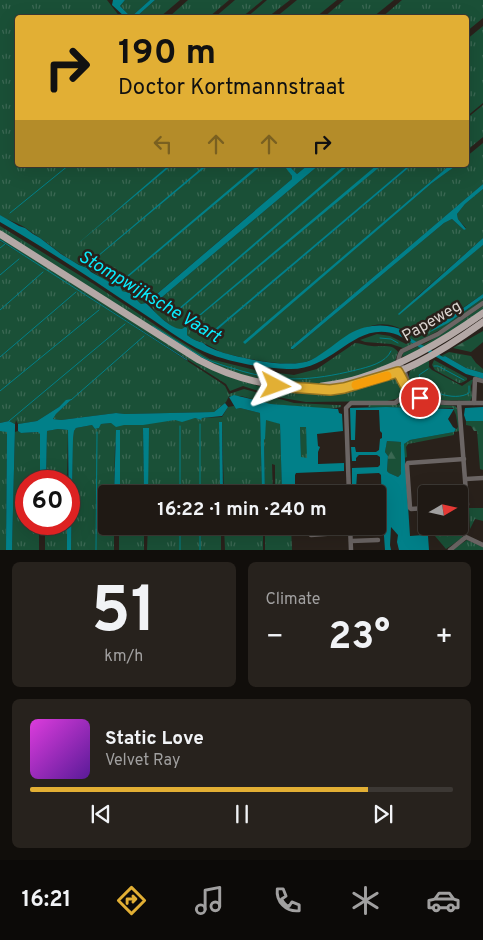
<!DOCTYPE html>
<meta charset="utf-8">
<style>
:root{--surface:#1f1914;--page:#27221d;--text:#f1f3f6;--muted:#a1a0a0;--line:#3c3834;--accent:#e2af34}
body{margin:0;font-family:Overpass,sans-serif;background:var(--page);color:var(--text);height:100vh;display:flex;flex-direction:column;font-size:19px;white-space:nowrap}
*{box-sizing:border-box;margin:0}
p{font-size:16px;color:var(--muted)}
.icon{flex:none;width:28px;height:28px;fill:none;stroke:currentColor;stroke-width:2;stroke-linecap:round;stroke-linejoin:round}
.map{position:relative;height:550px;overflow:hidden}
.panel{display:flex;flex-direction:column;gap:12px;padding:12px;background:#110e0b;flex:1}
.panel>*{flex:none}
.guide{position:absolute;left:15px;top:15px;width:454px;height:152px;border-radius:5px;box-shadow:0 5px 20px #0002,0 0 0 1px var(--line);background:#e2af34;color:#111;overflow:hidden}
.needle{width:32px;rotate:81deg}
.buttons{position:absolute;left:418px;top:485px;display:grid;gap:10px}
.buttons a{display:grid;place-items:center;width:50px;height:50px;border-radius:5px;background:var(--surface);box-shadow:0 5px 20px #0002,0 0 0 1px var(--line);font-size:25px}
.speed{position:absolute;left:15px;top:470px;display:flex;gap:10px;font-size:25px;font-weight:700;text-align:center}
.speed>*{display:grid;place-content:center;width:65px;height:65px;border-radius:50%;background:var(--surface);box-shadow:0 5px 20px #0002,0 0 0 1px var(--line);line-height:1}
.speed .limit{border:8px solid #d22;background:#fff;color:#111}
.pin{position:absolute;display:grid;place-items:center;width:42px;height:42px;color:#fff;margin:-21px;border:2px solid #fff;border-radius:50%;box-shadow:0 1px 5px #0007}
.me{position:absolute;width:55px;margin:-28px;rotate:94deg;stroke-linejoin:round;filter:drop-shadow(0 0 4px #0008)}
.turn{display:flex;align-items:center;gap:18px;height:105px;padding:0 20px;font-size:22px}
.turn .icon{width:65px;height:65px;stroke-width:2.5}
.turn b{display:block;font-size:35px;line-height:42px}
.lanes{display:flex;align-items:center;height:48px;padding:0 20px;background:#0003;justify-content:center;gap:25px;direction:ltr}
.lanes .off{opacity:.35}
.big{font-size:38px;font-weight:700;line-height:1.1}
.panel .tile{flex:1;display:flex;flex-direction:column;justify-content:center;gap:8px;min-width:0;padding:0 18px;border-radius:8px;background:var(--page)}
.panel .dial{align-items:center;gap:0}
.dial b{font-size:65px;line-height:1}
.song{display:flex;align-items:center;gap:15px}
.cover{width:60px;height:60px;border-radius:8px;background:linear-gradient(135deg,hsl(300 70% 55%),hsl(270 70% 35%))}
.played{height:5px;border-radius:2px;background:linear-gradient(90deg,var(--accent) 80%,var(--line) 80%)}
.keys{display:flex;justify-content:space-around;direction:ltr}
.heat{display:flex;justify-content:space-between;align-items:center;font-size:28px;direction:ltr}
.panel .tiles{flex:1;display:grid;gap:12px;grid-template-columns:1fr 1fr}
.tile:last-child{grid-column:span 2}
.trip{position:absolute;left:98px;top:485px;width:288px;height:50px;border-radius:5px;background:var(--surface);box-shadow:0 5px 20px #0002,0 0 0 1px var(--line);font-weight:700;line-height:50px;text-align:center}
.menu{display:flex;height:80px;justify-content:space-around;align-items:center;background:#0c0a08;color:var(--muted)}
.menu .icon{width:35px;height:35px}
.menu .selected{color:var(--accent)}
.menu b{font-size:22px;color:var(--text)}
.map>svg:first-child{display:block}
</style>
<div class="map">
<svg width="483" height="550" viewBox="0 0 483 550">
<defs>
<pattern id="grass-tufts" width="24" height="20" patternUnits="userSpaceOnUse" patternTransform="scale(1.25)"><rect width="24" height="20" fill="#1a5037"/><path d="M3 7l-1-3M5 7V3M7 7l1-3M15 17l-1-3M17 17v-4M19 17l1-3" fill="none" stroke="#3b6853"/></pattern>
<pattern id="forest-firs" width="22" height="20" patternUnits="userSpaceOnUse" patternTransform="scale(1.25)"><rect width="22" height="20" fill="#1a5037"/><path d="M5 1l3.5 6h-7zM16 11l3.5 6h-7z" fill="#3b6853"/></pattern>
<pattern id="park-crowns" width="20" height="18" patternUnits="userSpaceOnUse" patternTransform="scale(1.25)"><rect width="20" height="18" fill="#1a5037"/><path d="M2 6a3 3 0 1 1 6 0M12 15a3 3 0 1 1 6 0" fill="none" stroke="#3b6853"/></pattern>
</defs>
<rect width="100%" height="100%" fill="#29211b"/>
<!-- grass -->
<g fill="url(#grass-tufts)">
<path d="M0,0H107L120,17L18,18V165H308L297,174L289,166L287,168L292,176V179L146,303L141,304L130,293L122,291L121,286L119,283C105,285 96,272 85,267C69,261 57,250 43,240C38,236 32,233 27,229C20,223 8,221 0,215Z"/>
<path d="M125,0H150L131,17L120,6Z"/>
<path d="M155,0H180L160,17L135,18Z"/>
<path d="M188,0H229L209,17L168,18Z"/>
<path d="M235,0H263L242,17L214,18Z"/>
<path d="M267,0H290L268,17L246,18Z"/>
<path d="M297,0H337L316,17L275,18Z"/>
<path d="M344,0H394L373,17L323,18Z"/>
<path d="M402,0H483V18L466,32V18H381Z"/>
<path d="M483,26V103L466,117V40Z"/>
<path d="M483,105V137L466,151V119Z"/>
<path d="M483,143V184L291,347L292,350L293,349L444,223L452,219L464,230L466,228L458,219L457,214L465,204L483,189V238L414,299L415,301L483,245V294L429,331L457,317L483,298V301L449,325L417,342L409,338V334C369,304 339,352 305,362C286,367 240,358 221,352C215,349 204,343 201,342C195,340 192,339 187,335V330H177L156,314L152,307L155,303L319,165H409L208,336H210L412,165H450L244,342L245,343L432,183L457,165H466V157Z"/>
<path d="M0,226L92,283L172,336L210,359L255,370L294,375L317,369L355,343C361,343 366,346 372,346C381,347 392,343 398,352L395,361L392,364L366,374L328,383L288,385L233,373L194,354L0,231Z"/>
<path d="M0,236L206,367C244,385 287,396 329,391C350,389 371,382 392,378C399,380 404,385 404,392L400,398L387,401L306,402L277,397L243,386L230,391L226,384L52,273L221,383L225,386L229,394L244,389L294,403L337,405H341V407L329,409L271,404L241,396H229L226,402L214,412L125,414L116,413L61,420L53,419L56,414L71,400H67L59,407L37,421L18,424L16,420L15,424L9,421L0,423V241L42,267L0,240Z"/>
<path d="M483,306V311L426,347L402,357L403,353L428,342Z"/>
<path d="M377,334L390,336L406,344L410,342L414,344L403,348L391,344L365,342L360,340Z"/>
<path d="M449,352L471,356L476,363L483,369V373L466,368L445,356L443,358L441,356Z"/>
<path d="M429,360V367L432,370L462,386L471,380H473L471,386L472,397L470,401C452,400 424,404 413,387C409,381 408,377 410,371Z"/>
<path d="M434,360L467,378V380L461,383H459L435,370L432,365Z"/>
<path d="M409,396L430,404L455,406L457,408L460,431L454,432V435L408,444L406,447L407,457L404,458V444L410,440L454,432L458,427L456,415L453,408L368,407L369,405H397Z"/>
<path d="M234,406L236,409L240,408L260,413L262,494H224L222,422H219L220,494H148V428H143L144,494H120V430L115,446L114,494H106V526H114V550H71L73,439L74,431L76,428L92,425L95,429L99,428L101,424L111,423L121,425L195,418L201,420L202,418L222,417L228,407Z"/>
<path d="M267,419L280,424L282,494H275V465L272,464L273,494H265L264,440L265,439V420Z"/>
<path d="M300,426L306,427L308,458H301Z"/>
<path d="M58,429L68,430L67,481H46L47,431Z"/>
<path d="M0,431H7L6,550H0Z"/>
<path d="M18,431L21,433L39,432L40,434V481H26V524H39V550H12L15,432Z"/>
<path d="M469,508H483V521L475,519L470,529Z"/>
<rect x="45" y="524" width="22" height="26"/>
<rect x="119" y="526" width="25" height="24"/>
<path d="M148,526H221V550H147Z"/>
<path d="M224,526H263V550H225Z"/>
<path d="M265,526H291L292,550H265Z"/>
<path d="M467,540L483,547V550H452Z"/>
</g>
<!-- forest -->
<g fill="url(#forest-firs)">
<path d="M483,331V342L471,352L453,348Z"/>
<path d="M466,421H483V470L480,469L477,431H474L471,426L466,425Z"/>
<path d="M387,441L401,442V474L398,477L389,473L387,471L388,456L385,452Z"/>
</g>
<!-- park -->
<path fill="url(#park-crowns)" d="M463,534L462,538L446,549L435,536Z"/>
<!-- water -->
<g fill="#018089" fill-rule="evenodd">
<path d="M113,0H125L120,6L131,17L150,0H155L135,18L125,17L112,5Z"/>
<path d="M169,165H172L75,246Z"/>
<path d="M205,165H208L95,259V258Z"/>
<path d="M258,165H262L128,277V275Z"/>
<path d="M308,165H319L155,303L151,299L292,179V176L286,168L289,166L297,174Z"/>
<path d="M345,165H349L178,311L177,310Z"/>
<path d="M377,165H382L201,315H199Z"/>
<path d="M409,165H412L210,336L208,335Z"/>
<path d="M450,165H457L432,183L245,344L243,342Z"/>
<path d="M483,184V189L465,204L457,214L458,219L466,229L464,230L452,219L444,223L293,349H291V347Z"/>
<path d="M0,215L19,226L25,228L33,234L40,238L61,254L79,265L87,268L91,272L111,283H120L122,291L130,293L141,304L146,303C154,311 171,330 182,329L185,327L187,328V335C192,339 195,340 200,342C203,342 204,344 207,346C212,349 219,351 224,353C246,359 291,369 311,360C325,353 336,342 349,334C368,323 389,323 408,332L410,338L443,357L445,356L466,368L483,373V379L466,374L398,335C354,318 334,372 287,369C262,368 228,362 205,352C182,342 160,324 138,310C93,280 47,249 0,222Z"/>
<path d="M483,238V245L399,315L398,314Z"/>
<path d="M483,294V298L448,323L428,333Z"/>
<path d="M234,395L271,404L338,409L339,413L342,414L343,431L317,434L318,446L320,447L318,452V464L344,463V471L296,473L295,475V494H282L280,424L266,420L265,439L264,440L265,494H262L260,413L240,408L236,409L229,397ZM300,427H306L307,458L301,457Z"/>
<path d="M72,399L56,414L53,419L61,420L116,413L125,414L214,412L225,403L228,407L222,416L202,418L201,420L195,418L182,422L175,420L143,425H124L116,427L111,423L101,424L99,428L95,429L92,425L76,428L74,431L73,439L71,550H67V524H69L68,430L58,429L47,431L46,481H40V434L38,432L21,433L18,431V424L37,421L59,407L66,400Z"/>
<path d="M386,407L454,409L448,419L453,427L456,429L454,432L410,440L404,444L410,536L424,535L428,536L429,550H399L397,542L398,535L391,527L390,545L391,550H385L383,522L382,521H376V514H381L382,511L381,475L379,473L357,474L356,489H352V468L378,467L380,465V457L377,455H359L356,458V461H352L351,447H355L356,452H376L379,450L380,439L382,438V433L380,431L379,410H356L355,440H351L350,408ZM387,441L401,442V474L398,477L389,473L387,471L388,456L385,452Z"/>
<path d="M483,407V421H466L464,415L465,408Z"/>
<path d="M9,421L15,424V428L12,550H6L7,432L0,431V423Z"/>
<path d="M219,422H222L223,494H220Z"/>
<path d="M143,428H149L148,494H144Z"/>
<path d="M116,430H120V494H114Z"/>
</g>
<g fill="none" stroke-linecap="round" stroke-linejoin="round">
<!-- stream -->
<g stroke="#018089" stroke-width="1">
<path d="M10,213L69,165"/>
<path d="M0,240L187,360"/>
<path d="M0,248L5,244"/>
<path d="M0,275L19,259"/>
<path d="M0,310L43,272"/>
<path d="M153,326C171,337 188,349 206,359C215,363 225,366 235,369C279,383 311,381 356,370C368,367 386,363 391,351"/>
<path d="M380,338L391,339L398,343"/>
<path d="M0,357L76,292"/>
<path d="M434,366H438L464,380"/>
<path d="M428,369L419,375C423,392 455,402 469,393V386"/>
<path d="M0,391L99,310"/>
<path d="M71,400L144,336"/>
<path d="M9,421L125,324"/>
<path d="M200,424V494"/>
<path d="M180,426V494"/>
<path d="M180,526V550"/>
<path d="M200,526V550"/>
<path d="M96,550L97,432"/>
</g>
<!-- street -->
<g stroke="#6b6564" stroke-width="4.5">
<path d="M483,303L438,334L402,351C397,357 399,362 398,369C398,376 403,385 409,389C435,408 452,402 483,403"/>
<path d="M399,362L404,370L411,390"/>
<path d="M459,403L467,505H459"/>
<path d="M474,403L475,379L483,381"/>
<path d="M466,479L483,478"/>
<path d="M308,492L349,490"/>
<path d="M349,492H375"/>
<path d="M349,494L346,408L351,403H395L411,390"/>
<path d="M426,508L411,509L410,508L407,465L408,463L464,459"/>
<path d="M350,526L351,550"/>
<path d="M311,535L351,532"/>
<path d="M351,541L378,540"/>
<path d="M450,550L466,537L483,545"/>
</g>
<!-- primary -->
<g stroke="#b4a8a6" stroke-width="7">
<path d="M0,234L199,360C236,380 272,387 313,388C323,388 333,390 343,389C395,380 441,352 483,322"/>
<path d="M322,386C335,384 348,382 360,378C405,364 445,340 483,313"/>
</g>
</g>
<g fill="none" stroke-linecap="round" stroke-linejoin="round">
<!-- route casing -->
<g stroke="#937222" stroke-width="12">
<path id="route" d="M276,386L330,390L344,388L398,372L406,387L420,398"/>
</g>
<!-- route -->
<use href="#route" stroke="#e2af34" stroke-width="9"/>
<!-- slow -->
<path stroke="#f59e0b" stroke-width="9" d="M356,385L387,376"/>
</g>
<g text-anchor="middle" stroke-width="5" stroke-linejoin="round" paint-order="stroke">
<!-- street labels -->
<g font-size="16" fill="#d9d3cf" stroke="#29211b">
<text transform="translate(431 320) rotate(-30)" y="6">Papeweg</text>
</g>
<!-- water labels -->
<g font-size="18" font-style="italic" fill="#09ecfe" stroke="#29211b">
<text transform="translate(150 296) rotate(31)" y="6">Stompwijksche Vaart</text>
</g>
</g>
</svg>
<div class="buttons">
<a><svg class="needle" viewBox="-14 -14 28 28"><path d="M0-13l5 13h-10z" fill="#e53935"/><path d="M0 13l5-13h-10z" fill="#a1a0a0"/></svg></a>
</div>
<div class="speed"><div class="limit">60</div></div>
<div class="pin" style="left:420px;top:398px;background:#d93025"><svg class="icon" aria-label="arrive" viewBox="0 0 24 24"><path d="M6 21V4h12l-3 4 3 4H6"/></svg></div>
<svg class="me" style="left:276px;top:386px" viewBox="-20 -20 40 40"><path d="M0-17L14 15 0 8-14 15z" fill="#e2af34" stroke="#fff" stroke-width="4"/></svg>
<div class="trip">16:22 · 1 min · 240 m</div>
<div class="guide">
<div class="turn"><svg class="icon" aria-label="right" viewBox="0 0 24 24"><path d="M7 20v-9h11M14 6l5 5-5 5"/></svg><div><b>190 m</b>Doctor Kortmannstraat</div></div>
<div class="lanes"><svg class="icon off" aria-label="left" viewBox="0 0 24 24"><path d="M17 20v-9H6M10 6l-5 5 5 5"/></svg><svg class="icon off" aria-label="ahead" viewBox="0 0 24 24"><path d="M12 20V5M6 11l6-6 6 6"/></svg><svg class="icon off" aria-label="ahead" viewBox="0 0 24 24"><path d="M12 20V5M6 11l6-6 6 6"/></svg><svg class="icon" aria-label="right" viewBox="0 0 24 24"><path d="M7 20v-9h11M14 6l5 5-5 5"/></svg></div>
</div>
</div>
<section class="panel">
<div class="tiles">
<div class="tile dial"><b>51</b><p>km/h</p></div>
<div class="tile"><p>Climate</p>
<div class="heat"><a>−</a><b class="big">23°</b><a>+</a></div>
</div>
<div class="tile">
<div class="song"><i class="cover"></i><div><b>Static Love</b><p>Velvet Ray</p></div></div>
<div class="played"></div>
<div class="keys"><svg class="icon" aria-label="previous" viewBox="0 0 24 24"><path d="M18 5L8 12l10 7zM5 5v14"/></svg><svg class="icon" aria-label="pause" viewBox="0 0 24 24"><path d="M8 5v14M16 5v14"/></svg><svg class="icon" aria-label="next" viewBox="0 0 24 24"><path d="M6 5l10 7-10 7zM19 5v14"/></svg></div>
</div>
</div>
</section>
<nav class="menu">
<b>16:21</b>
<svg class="icon selected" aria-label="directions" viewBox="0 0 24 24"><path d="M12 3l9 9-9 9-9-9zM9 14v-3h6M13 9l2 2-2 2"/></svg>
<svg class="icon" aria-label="music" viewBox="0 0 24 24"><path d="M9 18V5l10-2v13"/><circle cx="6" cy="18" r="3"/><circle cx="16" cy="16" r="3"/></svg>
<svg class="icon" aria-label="phone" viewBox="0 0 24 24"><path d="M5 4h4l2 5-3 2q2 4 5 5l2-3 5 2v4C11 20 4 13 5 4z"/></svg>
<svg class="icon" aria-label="climate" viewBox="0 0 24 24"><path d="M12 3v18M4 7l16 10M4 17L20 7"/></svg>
<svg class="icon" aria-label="car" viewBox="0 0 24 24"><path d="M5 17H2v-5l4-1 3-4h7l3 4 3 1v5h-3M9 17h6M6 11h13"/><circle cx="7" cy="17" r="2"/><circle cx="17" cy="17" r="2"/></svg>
</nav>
